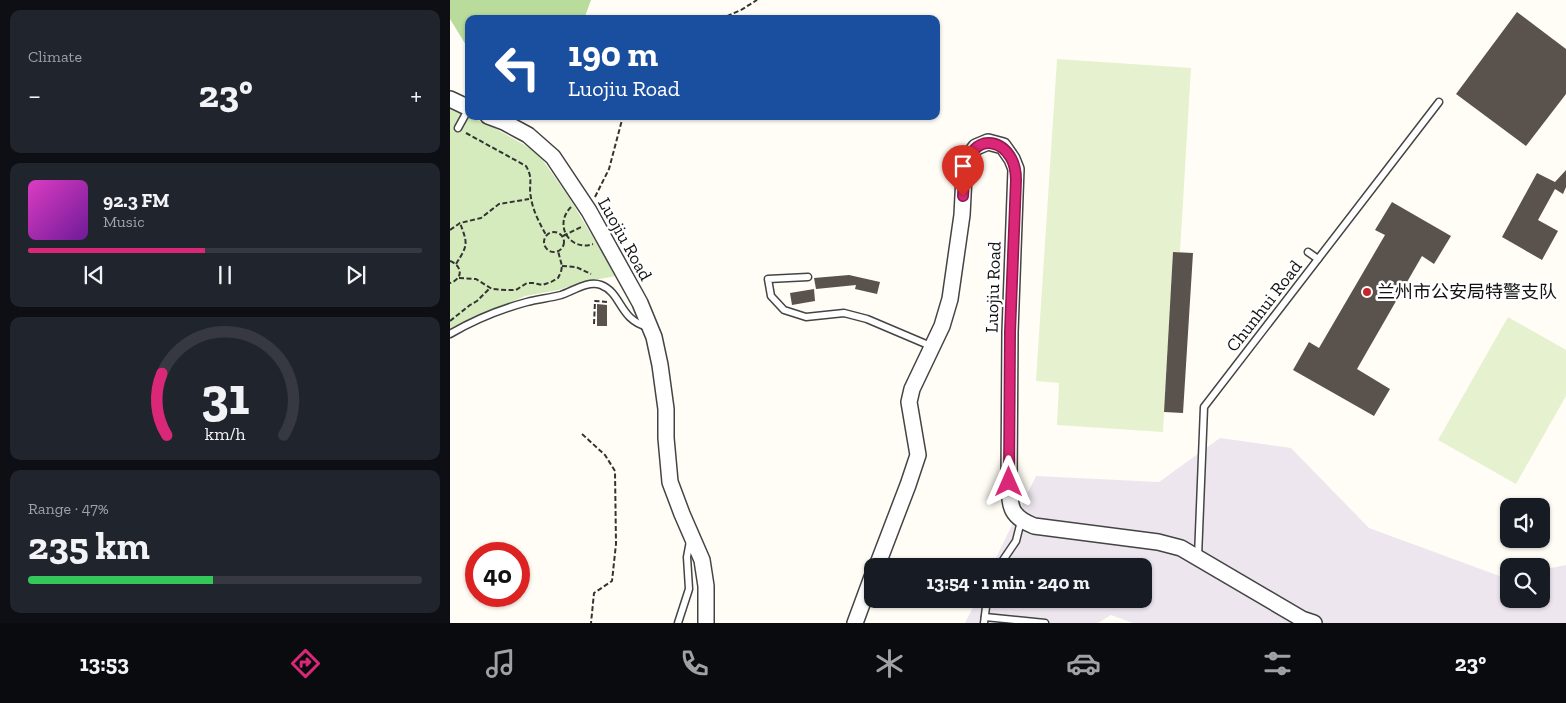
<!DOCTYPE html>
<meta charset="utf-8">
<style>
:root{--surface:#171b24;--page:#20242c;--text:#f1f3f6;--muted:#9ea1a6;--line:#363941;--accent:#db2777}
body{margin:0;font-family:"Zilla Slab","Noto Sans SC",serif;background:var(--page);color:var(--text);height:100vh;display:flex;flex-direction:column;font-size:19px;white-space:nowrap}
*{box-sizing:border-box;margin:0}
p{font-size:16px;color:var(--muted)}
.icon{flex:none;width:28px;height:28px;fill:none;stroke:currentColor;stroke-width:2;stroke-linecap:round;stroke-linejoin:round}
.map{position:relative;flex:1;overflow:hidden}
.panel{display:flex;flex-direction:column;gap:10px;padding:10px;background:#0d0f14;width:450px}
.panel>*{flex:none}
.guide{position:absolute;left:15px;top:15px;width:475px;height:105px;border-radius:10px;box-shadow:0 1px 4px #0004;background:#1a4fa0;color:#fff;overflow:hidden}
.tools{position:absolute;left:1050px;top:498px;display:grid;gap:10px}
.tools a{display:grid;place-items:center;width:50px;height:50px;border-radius:10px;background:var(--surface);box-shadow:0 1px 4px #0004;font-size:25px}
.speed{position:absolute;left:15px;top:542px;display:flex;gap:10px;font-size:25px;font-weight:700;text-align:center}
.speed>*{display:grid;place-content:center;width:65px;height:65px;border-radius:50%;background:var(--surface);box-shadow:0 1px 4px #0004;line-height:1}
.speed .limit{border:8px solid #d22;background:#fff;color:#111}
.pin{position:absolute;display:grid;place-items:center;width:42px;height:42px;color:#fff;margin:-51px -21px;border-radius:50% 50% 50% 0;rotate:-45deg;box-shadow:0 0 5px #0007}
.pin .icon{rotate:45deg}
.me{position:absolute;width:55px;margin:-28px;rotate:0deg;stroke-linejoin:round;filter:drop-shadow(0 0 4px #0008)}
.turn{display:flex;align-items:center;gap:18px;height:105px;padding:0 20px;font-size:22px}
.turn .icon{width:65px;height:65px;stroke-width:2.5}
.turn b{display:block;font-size:35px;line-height:42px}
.big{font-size:38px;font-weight:700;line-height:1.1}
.panel .tile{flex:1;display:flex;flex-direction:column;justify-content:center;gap:8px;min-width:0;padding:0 18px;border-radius:10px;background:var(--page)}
.panel .dial{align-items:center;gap:0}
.dial svg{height:130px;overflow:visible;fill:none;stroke:var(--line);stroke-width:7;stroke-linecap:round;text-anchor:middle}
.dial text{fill:var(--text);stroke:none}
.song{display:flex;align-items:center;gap:15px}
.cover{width:60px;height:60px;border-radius:8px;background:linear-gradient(135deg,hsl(310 70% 55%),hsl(280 70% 35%))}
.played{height:5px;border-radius:2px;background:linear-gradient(90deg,var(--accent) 45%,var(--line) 45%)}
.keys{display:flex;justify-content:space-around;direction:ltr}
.heat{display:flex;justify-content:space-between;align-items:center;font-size:28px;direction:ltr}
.charge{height:8px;border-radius:4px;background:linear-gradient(90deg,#34c759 47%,var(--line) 0)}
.trip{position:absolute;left:414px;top:558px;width:288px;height:50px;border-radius:10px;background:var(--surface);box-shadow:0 1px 4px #0004;font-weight:700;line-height:50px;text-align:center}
.tab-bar{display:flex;height:80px;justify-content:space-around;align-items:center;background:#090b0e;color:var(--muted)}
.tab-bar .icon{width:35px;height:35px}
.tab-bar .on{color:var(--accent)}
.tab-bar b{font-size:22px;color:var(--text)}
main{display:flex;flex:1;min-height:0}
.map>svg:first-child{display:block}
</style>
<main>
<section class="panel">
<div class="tile"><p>Climate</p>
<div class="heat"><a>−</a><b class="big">23°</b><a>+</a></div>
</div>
<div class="tile">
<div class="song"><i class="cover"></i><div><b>92.3 FM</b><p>Music</p></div></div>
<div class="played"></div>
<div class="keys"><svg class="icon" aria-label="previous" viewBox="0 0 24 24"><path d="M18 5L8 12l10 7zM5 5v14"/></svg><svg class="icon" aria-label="pause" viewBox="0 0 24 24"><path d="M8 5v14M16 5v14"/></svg><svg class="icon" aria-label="next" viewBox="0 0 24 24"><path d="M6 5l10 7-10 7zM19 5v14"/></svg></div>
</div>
<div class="tile dial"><svg viewBox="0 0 100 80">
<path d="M14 69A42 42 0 1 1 86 69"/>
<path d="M14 69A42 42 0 0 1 11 31" stroke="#db2777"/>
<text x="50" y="56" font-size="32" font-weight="700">31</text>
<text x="50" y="72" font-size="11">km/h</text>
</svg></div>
<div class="tile"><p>Range · 47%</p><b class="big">235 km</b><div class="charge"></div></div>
</section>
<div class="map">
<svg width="1116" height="623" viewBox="0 0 1116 623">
<rect width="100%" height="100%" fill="#fffdf5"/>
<!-- industrial -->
<path fill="#eee6ef" d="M770,438L841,448L919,528L1055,578H1059V599H1091V570L1116,565V623H683L661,615L648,623H515L527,599H692V566H542L586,476L709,482Z"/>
<!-- green -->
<path fill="#d5ebbd" d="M0,108L39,125L87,152L120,199L166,276L133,282L108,290L75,296L0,329Z"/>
<!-- forest -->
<path fill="#b9dc9c" d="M0,0H141L134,19H19V50L0,19Z"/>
<!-- pitch -->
<g fill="#e6f2cf">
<path d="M607,59L741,68L730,252H723L713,432L607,425L609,383L586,381Z"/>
<path d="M1058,317L1116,350V396L1066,484L988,440Z"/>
</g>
<!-- building -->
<g fill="#5a524d">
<path d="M1067,12L1116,49V94L1076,146L1006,94Z"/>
<path d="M1116,170V187L1113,194L1105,189L1088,220L1108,231L1092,260L1052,237L1087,173L1105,182Z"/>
<path d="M942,202L1001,236L984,264L972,256L907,369L940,389L924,416L843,370L859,342L869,348L935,235L925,230Z"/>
<path d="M723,252L743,253L733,413L714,412Z"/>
<path d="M399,275L430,282L427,294L405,289L406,285L366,289L364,278Z"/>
<path d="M364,289L365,301L342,305L340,293Z"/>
<path d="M147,304L157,305V326H147Z"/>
</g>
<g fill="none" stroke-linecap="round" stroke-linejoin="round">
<!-- service casing -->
<g stroke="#444" stroke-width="9">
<g id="service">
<path d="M8,128L19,108"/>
<path d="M858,252L868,259"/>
<path d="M358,277L318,279L321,296L334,310L356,317L394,313L417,319L483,347"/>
<path d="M0,334C24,320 51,309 77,302C88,299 100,298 111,295C123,291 138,280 151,285C172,293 169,320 198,327"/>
<path d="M748,557L754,407L989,102"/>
<path d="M549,566L566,541L571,521"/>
<path d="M535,617L595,623"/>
<path d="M228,623L239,589L237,557L240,541"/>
<path d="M534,623L536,607L538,599"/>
</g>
</g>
<!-- tertiary casing -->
<g stroke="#444" stroke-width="18">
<g id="tertiary">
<path d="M0,99L19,108"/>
<path d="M38,116L54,122L78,135L103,157L139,211L190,303L204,337L210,365L216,409V438L220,482L232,514L252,560L256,586V623"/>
<path d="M427,566L458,485L468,455L459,402L462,389L492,326L500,299L512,215L514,176L519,156L526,147L538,142L553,146L562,159L566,169L560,332L559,482C560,506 559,516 584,526L708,542L731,548L852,619L864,623"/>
<path d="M405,623L422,577"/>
</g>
</g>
<!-- path -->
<g stroke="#333" stroke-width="2" stroke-dasharray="5 2.5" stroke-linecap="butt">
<path d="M270,19L291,10L307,0"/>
<path d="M16,133L76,166C84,180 78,184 81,198C83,211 90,224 96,235"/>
<path d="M145,197L159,169L173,116"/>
<path d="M121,207C103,225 120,252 143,244"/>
<path d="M0,230L10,223L31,218L49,204L79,199"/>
<circle cx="104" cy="242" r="10"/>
<path d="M113,236L133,226"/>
<path d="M0,261C13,266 13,279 0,283"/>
<path d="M6,264C18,245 18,244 10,223"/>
<path d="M112,266L126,267L141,274"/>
<path d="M9,278L26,279L42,289L56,290H66L77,283H83L92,285L101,282L108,278L111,272L112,266L108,251"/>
<path d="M0,321L20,305L27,301L40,288"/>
<path d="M144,324L145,301L158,302"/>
<path d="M132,434L155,455L165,471L166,544L162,581L144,593L141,623"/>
</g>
<!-- service -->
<use href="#service" stroke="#fff" stroke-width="6"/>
<!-- tertiary -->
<use href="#tertiary" stroke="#fff" stroke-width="15"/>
</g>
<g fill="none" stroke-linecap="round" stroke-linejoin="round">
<!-- route casing -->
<g stroke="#8e194d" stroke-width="12">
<path id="route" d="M513,196C514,182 513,165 521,154C532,136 552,142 561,158C565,165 566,172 566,180L560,332L559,482"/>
</g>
<!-- route -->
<use href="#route" stroke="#db2777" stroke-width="9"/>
</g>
<!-- markers -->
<circle fill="#c4262e" stroke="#fff" stroke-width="2" cx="917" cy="292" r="5"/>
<g text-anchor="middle" stroke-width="5" stroke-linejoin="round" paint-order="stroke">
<!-- street labels -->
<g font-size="18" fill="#111" stroke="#fff">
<text transform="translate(175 239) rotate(61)" y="6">Luojiu Road</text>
<text transform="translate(543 287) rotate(-88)" y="6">Luojiu Road</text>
<text transform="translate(814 306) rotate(-52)" y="6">Chunhui Road</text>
</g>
<!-- poi labels -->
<g font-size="18" fill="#111" stroke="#fff" text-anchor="start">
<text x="927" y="298">兰州市公安局特警支队</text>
</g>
</g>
</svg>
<div class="tools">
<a><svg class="icon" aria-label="sound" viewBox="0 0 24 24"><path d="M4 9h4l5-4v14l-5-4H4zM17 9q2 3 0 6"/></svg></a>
<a><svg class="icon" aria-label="search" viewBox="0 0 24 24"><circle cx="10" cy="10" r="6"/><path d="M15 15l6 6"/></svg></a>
</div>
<div class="speed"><div class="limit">40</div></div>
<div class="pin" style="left:513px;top:196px;background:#d93025"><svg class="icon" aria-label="arrive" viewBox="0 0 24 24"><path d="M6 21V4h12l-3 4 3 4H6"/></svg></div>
<svg class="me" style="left:559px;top:482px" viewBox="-20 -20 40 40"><path d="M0-17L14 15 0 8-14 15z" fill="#db2777" stroke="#fff" stroke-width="4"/></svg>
<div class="trip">13:54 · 1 min · 240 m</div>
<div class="guide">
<div class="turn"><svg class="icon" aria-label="left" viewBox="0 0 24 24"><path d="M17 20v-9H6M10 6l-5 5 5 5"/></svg><div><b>190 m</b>Luojiu Road</div></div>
</div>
</div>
</main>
<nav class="tab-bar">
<b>13:53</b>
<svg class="icon on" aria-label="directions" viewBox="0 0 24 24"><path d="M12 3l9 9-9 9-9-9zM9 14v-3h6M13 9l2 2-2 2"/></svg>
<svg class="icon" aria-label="music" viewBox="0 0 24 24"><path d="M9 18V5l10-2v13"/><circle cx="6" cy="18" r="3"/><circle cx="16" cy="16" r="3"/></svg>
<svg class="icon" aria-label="phone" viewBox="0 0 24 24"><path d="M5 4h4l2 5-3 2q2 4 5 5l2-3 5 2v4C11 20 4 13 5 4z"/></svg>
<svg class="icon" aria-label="climate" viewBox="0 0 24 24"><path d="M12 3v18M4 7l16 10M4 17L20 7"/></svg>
<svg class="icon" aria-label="car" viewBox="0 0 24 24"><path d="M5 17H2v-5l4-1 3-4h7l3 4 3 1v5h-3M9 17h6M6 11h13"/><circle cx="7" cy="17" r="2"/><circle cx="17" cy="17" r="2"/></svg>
<svg class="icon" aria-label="filters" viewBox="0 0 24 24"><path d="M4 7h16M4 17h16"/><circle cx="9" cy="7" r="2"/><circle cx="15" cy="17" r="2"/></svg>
<b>23°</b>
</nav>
